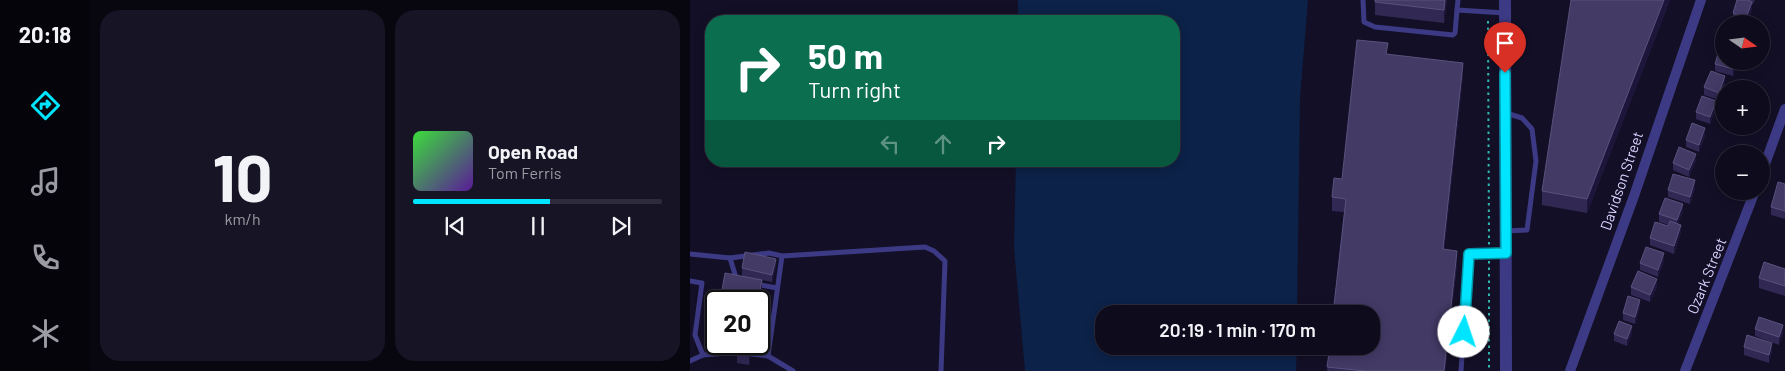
<!DOCTYPE html>
<meta charset="utf-8">
<style>
:root{--surface:#0e0b1c;--page:#171425;--text:#f1f3f6;--muted:#9b9ba3;--line:#2e2b3b;--accent:#00e5ff}
body{margin:0;font-family:Barlow,sans-serif;background:var(--page);color:var(--text);height:100vh;display:flex;flex-direction:column;font-size:19px;white-space:nowrap}
*{box-sizing:border-box;margin:0}
p{font-size:16px;color:var(--muted)}
.icon{flex:none;width:28px;height:28px;fill:none;stroke:currentColor;stroke-width:2;stroke-linecap:round;stroke-linejoin:round}
.map{position:relative;flex:1;overflow:hidden}
.side{display:flex;flex-direction:column;gap:10px;padding:10px;background:#08060f;width:600px}
.side>*{flex:none}
.banner{position:absolute;left:15px;top:15px;width:475px;height:152px;border-radius:20px;box-shadow:0 2px 12px #0003,0 0 0 1px var(--line);background:#0b6e4f;color:#fff;overflow:hidden}
.needle{width:32px;rotate:104deg}
.fabs{position:absolute;left:1025px;top:15px;display:grid;gap:10px}
.fabs a{display:grid;place-items:center;width:55px;height:55px;border-radius:50%;background:var(--surface);box-shadow:0 2px 12px #0003,0 0 0 1px var(--line);font-size:25px}
.speed{position:absolute;left:15px;top:290px;display:flex;gap:10px;font-size:25px;font-weight:700;text-align:center}
.speed>*{display:grid;place-content:center;width:65px;height:65px;border-radius:50%;background:var(--surface);box-shadow:0 2px 12px #0003,0 0 0 1px var(--line);line-height:1}
.speed .limit{border:2px solid #111;border-radius:8px;background:#fff;color:#111}
.pin{position:absolute;display:grid;place-items:center;width:42px;height:42px;color:#fff;margin:-51px -21px;border-radius:50% 50% 50% 0;rotate:-45deg;box-shadow:0 0 5px #0007}
.pin .icon{rotate:45deg}
.me{position:absolute;width:55px;margin:-28px;rotate:4deg;stroke-linejoin:round;filter:drop-shadow(0 0 4px #0008)}
.turn{display:flex;align-items:center;gap:18px;height:105px;padding:0 20px;font-size:22px}
.turn .icon{width:65px;height:65px;stroke-width:2.5}
.turn b{display:block;font-size:35px;line-height:42px}
.lanes{display:flex;align-items:center;height:48px;padding:0 20px;background:#0003;justify-content:center;gap:25px;direction:ltr}
.lanes .off{opacity:.35}
.side .tile{flex:1;display:flex;flex-direction:column;justify-content:center;gap:8px;min-width:0;padding:0 18px;border-radius:20px;background:var(--page)}
.side .dial{align-items:center;gap:0}
.dial b{font-size:65px;line-height:1}
.song{display:flex;align-items:center;gap:15px}
.cover{width:60px;height:60px;border-radius:8px;background:linear-gradient(135deg,hsl(120 70% 55%),hsl(270 70% 35%))}
.played{height:5px;border-radius:2px;background:linear-gradient(90deg,var(--accent) 55%,var(--line) 55%)}
.keys{display:flex;justify-content:space-around;direction:ltr}
.side .tiles{flex:1;display:grid;gap:10px;grid-template-columns:repeat(2,1fr)}
.trip{position:absolute;left:405px;top:305px;width:285px;height:50px;border-radius:20px;background:var(--surface);box-shadow:0 2px 12px #0003,0 0 0 1px var(--line);font-weight:600;line-height:50px;text-align:center}
main{display:flex;flex:1;min-height:0}
.dock{display:flex;flex-direction:column;width:90px;justify-content:space-around;align-items:center;background:#06040b;color:var(--muted)}
.dock .icon{width:35px;height:35px}
.dock .on{color:var(--accent)}
.dock b{font-size:22px;color:var(--text)}
.map>svg:first-child{display:block}
</style>
<main>
<nav class="dock">
<b>20:18</b>
<svg class="icon on" aria-label="directions" viewBox="0 0 24 24"><path d="M12 3l9 9-9 9-9-9zM9 14v-3h6M13 9l2 2-2 2"/></svg>
<svg class="icon" aria-label="music" viewBox="0 0 24 24"><path d="M9 18V5l10-2v13"/><circle cx="6" cy="18" r="3"/><circle cx="16" cy="16" r="3"/></svg>
<svg class="icon" aria-label="phone" viewBox="0 0 24 24"><path d="M5 4h4l2 5-3 2q2 4 5 5l2-3 5 2v4C11 20 4 13 5 4z"/></svg>
<svg class="icon" aria-label="climate" viewBox="0 0 24 24"><path d="M12 3v18M4 7l16 10M4 17L20 7"/></svg>
</nav>
<section class="side">
<div class="tiles">
<div class="tile dial"><b>10</b><p>km/h</p></div>
<div class="tile">
<div class="song"><i class="cover"></i><div><b>Open Road</b><p>Tom Ferris</p></div></div>
<div class="played"></div>
<div class="keys"><svg class="icon" aria-label="previous" viewBox="0 0 24 24"><path d="M18 5L8 12l10 7zM5 5v14"/></svg><svg class="icon" aria-label="pause" viewBox="0 0 24 24"><path d="M8 5v14M16 5v14"/></svg><svg class="icon" aria-label="next" viewBox="0 0 24 24"><path d="M6 5l10 7-10 7zM19 5v14"/></svg></div>
</div>
</div>
</section>
<div class="map">
<svg width="1095" height="371" viewBox="0 0 1095 371">
<rect width="100%" height="100%" fill="#130f26"/>
<!-- water -->
<path fill="#0c2248" d="M328,0H618L610,98L607,314H414V346H607L606,371H335L324,248L326,161H484V21H328Z"/>
<g fill="none" stroke-linecap="round" stroke-linejoin="round">
<!-- path -->
<g stroke="#2fb8b0" stroke-width="2" stroke-dasharray="2.5 4" stroke-linecap="butt">
<path d="M798,21L799,246"/>
<path d="M799,261V371"/>
</g>
<!-- service -->
<g stroke="#3d3a85" stroke-width="5">
<path d="M673,0L674,22L685,27L763,35L765,33L767,10"/>
<path d="M768,0L767,10L815,13"/>
<path d="M816,113L832,118L842,129L846,161L837,230L816,231"/>
<path d="M0,254L40,258L79,253L92,256L78,356L61,354"/>
<path d="M92,256L235,247L244,251L255,261L251,371"/>
<path d="M40,258L47,281"/>
<path d="M0,281L12,283L5,335L13,355L0,361"/>
<path d="M65,284L87,288"/>
<path d="M13,355L49,352"/>
<path d="M78,356L103,371"/>
<path d="M771,371L779,254L815,253"/>
</g>
<!-- minor -->
<g stroke="#3d3a85" stroke-width="10">
<path d="M1071,175L1095,109"/>
<path d="M880,371L944,196L1011,0"/>
<path d="M995,371L1065,191"/>
</g>
<!-- tertiary -->
<path stroke="#3d3a85" stroke-width="12" d="M815,0L816,371"/>
</g>
<!-- wall -->
<g fill="#312854">
<path d="M685,0H757L754,23L685,15Z"/>
<path d="M980,0L897,213L852,205V191Z"/>
<path d="M1047,0H1065L1063,4H1062V9L1057,24H1053L1043,20V13Z"/>
<path d="M698,55L773,76L754,250L767,264L755,371H637L654,212L642,211V197L652,179Z"/>
<path d="M1047,61L1043,76L1025,71V64Z"/>
<path d="M1035,84L1029,100L1014,95V87Z"/>
<path d="M1026,108L1020,124L1006,119V112Z"/>
<path d="M1015,136L1009,152L996,147V140Z"/>
<path d="M1006,161L999,177L983,170V163Z"/>
<path d="M1095,184V219L1081,215V207Z"/>
<path d="M1005,188L1000,204L978,197V190Z"/>
<path d="M993,211L988,224L991,232L984,254L960,245V238L978,226L979,225L969,222V214Z"/>
<path d="M974,261L968,277L950,270V263Z"/>
<path d="M86,266L82,282L72,280V293L52,276V268Z"/>
<path d="M1095,269V296L1069,288V278Z"/>
<path d="M941,287H967L960,302L941,295Z"/>
<path d="M950,307L945,324L933,320V313Z"/>
<path d="M1065,329L1093,332L1089,345L1065,336Z"/>
<path d="M942,333L937,346L924,341V334Z"/>
<path d="M63,344L59,365L47,363V349Z"/>
<path d="M1054,347L1082,350L1079,363L1054,355Z"/>
</g>
<!-- shaded-wall -->
<g fill="#1d163a">
<path d="M755,0H757L754,23V10Z"/>
<path d="M974,0H980L897,213V199Z"/>
<path d="M1062,2V9L1056,24V18Z"/>
<path d="M1045,61H1047L1043,76V69Z"/>
<path d="M773,63V76L753,263V249Z"/>
<path d="M1035,76V84L1029,100V93Z"/>
<path d="M1026,101V108L1020,124V117Z"/>
<path d="M1015,128V136L1009,152V145Z"/>
<path d="M1006,154V161L999,177V170Z"/>
<path d="M1005,180V188L1000,204V197Z"/>
<path d="M993,204V211L987,228V220Z"/>
<path d="M991,225V232L984,254V246Z"/>
<path d="M767,251V264L755,371H754Z"/>
<path d="M974,253V261L968,277V270Z"/>
<path d="M86,259V266L82,282V275Z"/>
<path d="M967,279V287L960,302V295Z"/>
<path d="M72,280V293L69,310V301H68Z"/>
<path d="M950,300V307L945,324V317Z"/>
<path d="M1093,325V332L1089,345V337Z"/>
<path d="M942,326V333L937,346V339Z"/>
<path d="M1082,343V350L1079,363V355Z"/>
<path d="M61,344H63L59,365V351Z"/>
</g>
<!-- building -->
<g fill="#433a66" stroke="#5a527e">
<path d="M685,0H755L754,10L685,2Z"/>
<path d="M881,0H974L897,199L852,191Z"/>
<path d="M1047,0H1058L1062,2L1056,18L1043,13Z"/>
<path d="M667,40L698,43L696,54L773,63L753,249L767,251L754,371H675L637,367L640,346H681V314H643L656,199L642,197L644,178L652,179Z"/>
<path d="M1030,47L1034,48V61H1045L1043,69L1025,64Z"/>
<path d="M1021,71L1035,76L1029,93L1014,87Z"/>
<path d="M1012,96L1026,101L1020,117L1006,112Z"/>
<path d="M1002,123L1015,128L1009,145L996,140Z"/>
<path d="M989,147L1006,154L999,170L983,163Z"/>
<path d="M983,174L1005,180L1000,197L978,190Z"/>
<path d="M1088,182L1095,184V211L1081,207Z"/>
<path d="M975,198L993,204L987,220L969,214Z"/>
<path d="M980,221L991,225L984,246L960,238L965,222L978,226Z"/>
<path d="M956,247L974,253L968,270L950,263Z"/>
<path d="M55,252L86,259L82,275L52,268Z"/>
<path d="M1074,262L1095,269V286L1069,278Z"/>
<path d="M948,271L967,279L960,295L941,287Z"/>
<path d="M35,273L72,280L68,301H30Z"/>
<path d="M938,296L950,300L945,317L933,313Z"/>
<path d="M1069,317L1093,325L1089,337L1065,329Z"/>
<path d="M929,321L942,326L937,339L924,334Z"/>
<path d="M1057,335L1082,343L1079,355L1054,347Z"/>
<path d="M48,344H61L59,351L47,349Z"/>
</g>
<g fill="none" stroke-linecap="round" stroke-linejoin="round">
<!-- route casing -->
<g stroke="#0095a6" stroke-width="12">
<path id="route" d="M774,332L779,254L816,253L815,73"/>
</g>
<!-- route -->
<use href="#route" stroke="#00e5ff" stroke-width="9"/>
</g>
<g text-anchor="middle" stroke-width="4" stroke-linejoin="round" paint-order="stroke">
<!-- street labels -->
<g font-size="15" fill="#d9d4ff" stroke="#130f26">
<text transform="translate(932 181) rotate(-71)" y="5">Davidson Street</text>
<text transform="translate(1017 276) rotate(-68)" y="5">Ozark Street</text>
</g>
</g>
</svg>
<div class="fabs">
<a><svg class="needle" viewBox="-14 -14 28 28"><path d="M0-13l5 13h-10z" fill="#e53935"/><path d="M0 13l5-13h-10z" fill="#9b9ba3"/></svg></a>
<a>+</a>
<a>−</a>
</div>
<div class="speed"><div class="limit">20</div></div>
<div class="pin" style="left:815px;top:73px;background:#d93025"><svg class="icon" aria-label="arrive" viewBox="0 0 24 24"><path d="M6 21V4h12l-3 4 3 4H6"/></svg></div>
<svg class="me" style="left:774px;top:332px" viewBox="-20 -20 40 40"><circle r="19" fill="#fff"/><path d="M0-13L10 11 0 6-10 11z" fill="#00e5ff"/></svg>
<div class="trip">20:19 · 1 min · 170 m</div>
<div class="banner">
<div class="turn"><svg class="icon" aria-label="right" viewBox="0 0 24 24"><path d="M7 20v-9h11M14 6l5 5-5 5"/></svg><div><b>50 m</b>Turn right</div></div>
<div class="lanes"><svg class="icon off" aria-label="left" viewBox="0 0 24 24"><path d="M17 20v-9H6M10 6l-5 5 5 5"/></svg><svg class="icon off" aria-label="ahead" viewBox="0 0 24 24"><path d="M12 20V5M6 11l6-6 6 6"/></svg><svg class="icon" aria-label="right" viewBox="0 0 24 24"><path d="M7 20v-9h11M14 6l5 5-5 5"/></svg></div>
</div>
</div>
</main>
